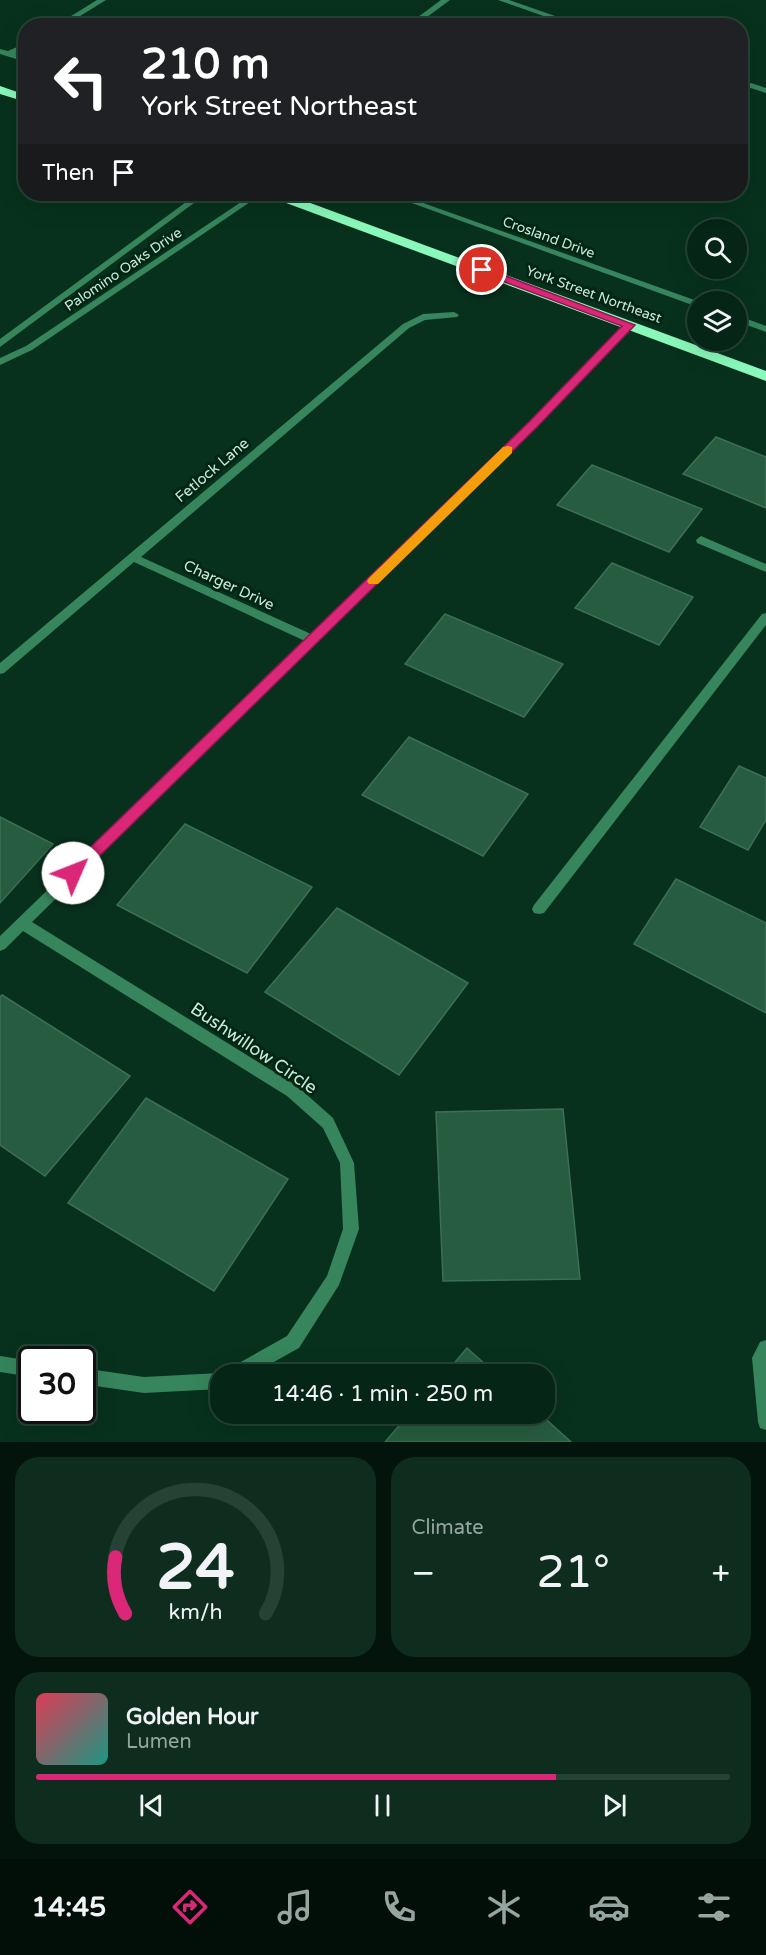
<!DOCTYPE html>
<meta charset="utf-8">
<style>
:root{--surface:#052516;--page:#0e2d1f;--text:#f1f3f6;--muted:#97a5a1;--line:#264235;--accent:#db2777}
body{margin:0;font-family:"Varela Round",sans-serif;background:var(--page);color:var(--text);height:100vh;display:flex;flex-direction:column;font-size:22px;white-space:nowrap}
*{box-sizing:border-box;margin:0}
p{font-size:20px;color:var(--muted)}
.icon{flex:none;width:33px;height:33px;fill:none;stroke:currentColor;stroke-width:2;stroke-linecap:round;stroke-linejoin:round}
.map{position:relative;height:1442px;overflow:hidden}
.sheet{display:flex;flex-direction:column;gap:15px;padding:15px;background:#03140c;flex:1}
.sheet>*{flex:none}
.hud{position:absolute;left:18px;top:18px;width:730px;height:183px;border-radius:24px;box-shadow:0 6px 24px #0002,0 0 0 2px var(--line);background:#202124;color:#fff;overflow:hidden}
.tools{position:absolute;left:687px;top:219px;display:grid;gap:12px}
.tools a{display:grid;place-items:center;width:60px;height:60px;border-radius:50%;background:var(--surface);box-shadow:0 6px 24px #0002,0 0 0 2px var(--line);font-size:30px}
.speed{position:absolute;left:18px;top:1346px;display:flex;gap:12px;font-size:30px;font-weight:700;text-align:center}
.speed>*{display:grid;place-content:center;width:78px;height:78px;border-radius:50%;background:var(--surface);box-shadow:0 6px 24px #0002,0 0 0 2px var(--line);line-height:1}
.speed .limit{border:3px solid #111;border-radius:9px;background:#fff;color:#111}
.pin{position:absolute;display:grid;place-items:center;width:51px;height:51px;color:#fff;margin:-26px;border:3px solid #fff;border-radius:50%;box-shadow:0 2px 6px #0007}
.me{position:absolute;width:66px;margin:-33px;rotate:46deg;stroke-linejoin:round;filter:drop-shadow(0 0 4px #0008)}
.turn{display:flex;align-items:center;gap:21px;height:126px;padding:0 24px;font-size:27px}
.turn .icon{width:78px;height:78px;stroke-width:2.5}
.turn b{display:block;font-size:42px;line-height:51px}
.then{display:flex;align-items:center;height:57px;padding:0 24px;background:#0003;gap:12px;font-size:22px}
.big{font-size:45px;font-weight:600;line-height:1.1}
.sheet .tile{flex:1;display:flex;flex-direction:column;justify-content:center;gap:9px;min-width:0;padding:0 21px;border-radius:24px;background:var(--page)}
.sheet .dial{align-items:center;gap:0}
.dial svg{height:156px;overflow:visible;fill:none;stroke:var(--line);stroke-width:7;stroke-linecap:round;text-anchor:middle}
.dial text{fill:var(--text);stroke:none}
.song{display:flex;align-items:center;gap:18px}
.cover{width:72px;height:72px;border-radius:9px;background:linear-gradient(135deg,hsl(350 70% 55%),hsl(170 70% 35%))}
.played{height:6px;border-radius:3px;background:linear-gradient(90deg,var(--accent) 75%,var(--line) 75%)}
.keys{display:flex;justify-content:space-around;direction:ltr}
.heat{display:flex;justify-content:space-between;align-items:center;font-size:33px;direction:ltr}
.sheet .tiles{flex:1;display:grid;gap:15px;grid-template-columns:1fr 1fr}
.tile:last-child{grid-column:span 2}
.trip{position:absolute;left:210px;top:1364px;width:345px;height:60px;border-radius:24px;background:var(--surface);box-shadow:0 6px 24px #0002,0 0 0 2px var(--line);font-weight:600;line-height:60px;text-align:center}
.tabs{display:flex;height:96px;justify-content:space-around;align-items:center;background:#020f09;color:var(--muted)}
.tabs .icon{width:42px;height:42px}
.tabs .active{color:var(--accent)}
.tabs b{font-size:27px;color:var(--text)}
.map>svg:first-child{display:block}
</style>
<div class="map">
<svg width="766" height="1442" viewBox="0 0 766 1442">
<rect width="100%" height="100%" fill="#07311d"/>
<!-- building -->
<g fill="#275c40" stroke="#3c7053" stroke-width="1.5">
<path d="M716,437L766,457V508L683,474Z"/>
<path d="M592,465L702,509L669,552L557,505Z"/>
<path d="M612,563L693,597L659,645L575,608Z"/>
<path d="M445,614L563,664L524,717L405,664Z"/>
<path d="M409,737L528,794L483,856L362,795Z"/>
<path d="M739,766L766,778V820L748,850L700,827Z"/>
<path d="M0,817L53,844L0,903Z"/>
<path d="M185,824L312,887L247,973L117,905Z"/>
<path d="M676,879L766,923V1013L634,944Z"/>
<path d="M337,908L468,983L399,1075L265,992Z"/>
<path d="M2,995L130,1076L45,1176L0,1145V997Z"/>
<path d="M146,1098L288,1179L214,1291L68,1203Z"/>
<path d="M563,1109L580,1279L443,1281L436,1112Z"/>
<path d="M467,1348L496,1374H445Z"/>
<path d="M410,1413H539L571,1442H385Z"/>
</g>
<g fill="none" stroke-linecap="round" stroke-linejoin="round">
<!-- lane -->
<g fill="#36855c" fill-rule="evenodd">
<path d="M701,536L766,564V572L697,543L696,540Z"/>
<path d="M766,1340V1430L760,1428L758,1422L752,1358L760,1342Z"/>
</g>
<!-- street -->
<g fill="#36855c" fill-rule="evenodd">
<path d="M97,0H106L64,26H55Z"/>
<path d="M441,0H450L415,26H406Z"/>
<path d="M498,0H509L584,26H572Z"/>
<path d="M26,43V48L15,54L26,57V62L0,54V49L8,51Z"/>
<path d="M741,80L766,88V93L741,85Z"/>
<path d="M197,194H206L0,347V339Z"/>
<path d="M253,194H262L32,350L0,365V358L26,346Z"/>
<path d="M387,194H398L700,302H698V307L695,306Z"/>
<path d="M454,312L459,315L457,317L425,320L409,328L141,557L311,634L529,423L626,323L629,322L634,325L537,427L32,922L297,1086L333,1118L354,1163L359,1229L339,1285L299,1348L252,1374H228L230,1368L287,1336L327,1276L343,1229L340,1163L323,1128L287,1096L23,931L5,949L0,951V936L305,641L134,562L4,673L0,674V663L403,324L423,314Z"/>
<path d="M736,315L766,326V332L736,321Z"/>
<path d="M766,613V625L544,913L539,914L534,913L532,909L534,905L762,614Z"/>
<path d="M0,1356L32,1361V1377L0,1372Z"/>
<path d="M82,1368L144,1377L220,1373L223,1374H220V1389L144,1393L82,1384Z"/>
</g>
<!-- highway -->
<g fill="#89f8ba" fill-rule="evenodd">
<path d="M0,86L26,95V102L0,94Z"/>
<path d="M269,194H286L766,371V381L270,197Z"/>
</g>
</g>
<!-- route -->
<path fill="#db2777" stroke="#8e194d" stroke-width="1.5" d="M482,267L635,325L537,427L78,877H68L66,873L68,869L529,422L622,326L478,272V268Z"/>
<!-- slow -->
<path fill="#f59e0b" d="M508,446L512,447V453L378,584H369L367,581L369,578L503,447Z"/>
<g text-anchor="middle" stroke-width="6" stroke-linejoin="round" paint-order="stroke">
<!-- far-street labels -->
<g font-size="14" fill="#cee9d8" stroke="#002714">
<text transform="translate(549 237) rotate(20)" y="5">Crosland Drive</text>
<text transform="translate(123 269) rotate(-34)" y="5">Palomino Oaks Drive</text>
<text transform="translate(594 294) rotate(20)" y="5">York Street Northeast</text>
</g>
<!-- street labels -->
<g font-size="15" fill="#cee9d8" stroke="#002714">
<text transform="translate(212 470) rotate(-40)" y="5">Fetlock Lane</text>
<text transform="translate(229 585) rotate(25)" y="5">Charger Drive</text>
</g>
<!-- near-street labels -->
<g font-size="18" fill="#cee9d8" stroke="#002714">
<text transform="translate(254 1048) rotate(34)" y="6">Bushwillow Circle</text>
</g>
</g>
</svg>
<div class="tools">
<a><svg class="icon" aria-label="search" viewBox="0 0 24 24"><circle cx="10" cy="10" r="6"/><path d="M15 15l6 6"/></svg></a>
<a><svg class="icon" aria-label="layers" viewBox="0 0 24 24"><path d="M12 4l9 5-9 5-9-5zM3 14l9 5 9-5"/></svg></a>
</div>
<div class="speed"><div class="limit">30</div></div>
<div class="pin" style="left:482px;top:270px;background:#d93025"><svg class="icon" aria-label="arrive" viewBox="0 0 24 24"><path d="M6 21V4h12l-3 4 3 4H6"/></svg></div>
<svg class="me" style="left:73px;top:873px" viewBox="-20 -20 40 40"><circle r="19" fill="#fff"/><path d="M0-13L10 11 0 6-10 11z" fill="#db2777"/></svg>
<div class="trip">14:46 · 1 min · 250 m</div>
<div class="hud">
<div class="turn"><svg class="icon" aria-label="left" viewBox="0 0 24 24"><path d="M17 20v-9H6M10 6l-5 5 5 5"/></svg><div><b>210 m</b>York Street Northeast</div></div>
<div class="then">Then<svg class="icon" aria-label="arrive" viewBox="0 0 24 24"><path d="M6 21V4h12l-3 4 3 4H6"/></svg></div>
</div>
</div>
<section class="sheet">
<div class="tiles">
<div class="tile dial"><svg viewBox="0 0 100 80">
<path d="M14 69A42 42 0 1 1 86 69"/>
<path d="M14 69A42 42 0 0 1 9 40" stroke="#db2777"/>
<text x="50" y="56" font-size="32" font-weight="700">24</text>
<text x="50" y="72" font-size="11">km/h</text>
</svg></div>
<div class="tile"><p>Climate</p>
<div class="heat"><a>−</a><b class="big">21°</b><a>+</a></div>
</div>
<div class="tile">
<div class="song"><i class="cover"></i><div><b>Golden Hour</b><p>Lumen</p></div></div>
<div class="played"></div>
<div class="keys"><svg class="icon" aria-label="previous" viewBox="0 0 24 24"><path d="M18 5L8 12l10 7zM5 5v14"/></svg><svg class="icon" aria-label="pause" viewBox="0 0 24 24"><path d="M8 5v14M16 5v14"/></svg><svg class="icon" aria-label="next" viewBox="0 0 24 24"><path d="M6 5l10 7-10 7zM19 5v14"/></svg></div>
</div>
</div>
</section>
<nav class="tabs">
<b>14:45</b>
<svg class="icon active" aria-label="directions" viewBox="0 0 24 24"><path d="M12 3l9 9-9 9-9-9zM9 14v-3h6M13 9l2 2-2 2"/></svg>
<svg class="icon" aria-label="music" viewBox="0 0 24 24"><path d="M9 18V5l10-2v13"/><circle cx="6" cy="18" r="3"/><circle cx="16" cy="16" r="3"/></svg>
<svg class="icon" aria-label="phone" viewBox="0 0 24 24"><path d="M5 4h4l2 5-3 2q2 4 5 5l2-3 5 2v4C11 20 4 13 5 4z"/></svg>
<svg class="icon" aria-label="climate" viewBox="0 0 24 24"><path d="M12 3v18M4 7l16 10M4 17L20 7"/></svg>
<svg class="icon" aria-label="car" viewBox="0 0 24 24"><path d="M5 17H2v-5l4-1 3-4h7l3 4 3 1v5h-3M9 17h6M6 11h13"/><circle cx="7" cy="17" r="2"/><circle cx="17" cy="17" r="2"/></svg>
<svg class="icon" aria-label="filters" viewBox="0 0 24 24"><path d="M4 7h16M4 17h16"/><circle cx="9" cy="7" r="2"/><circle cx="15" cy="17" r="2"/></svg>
</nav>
